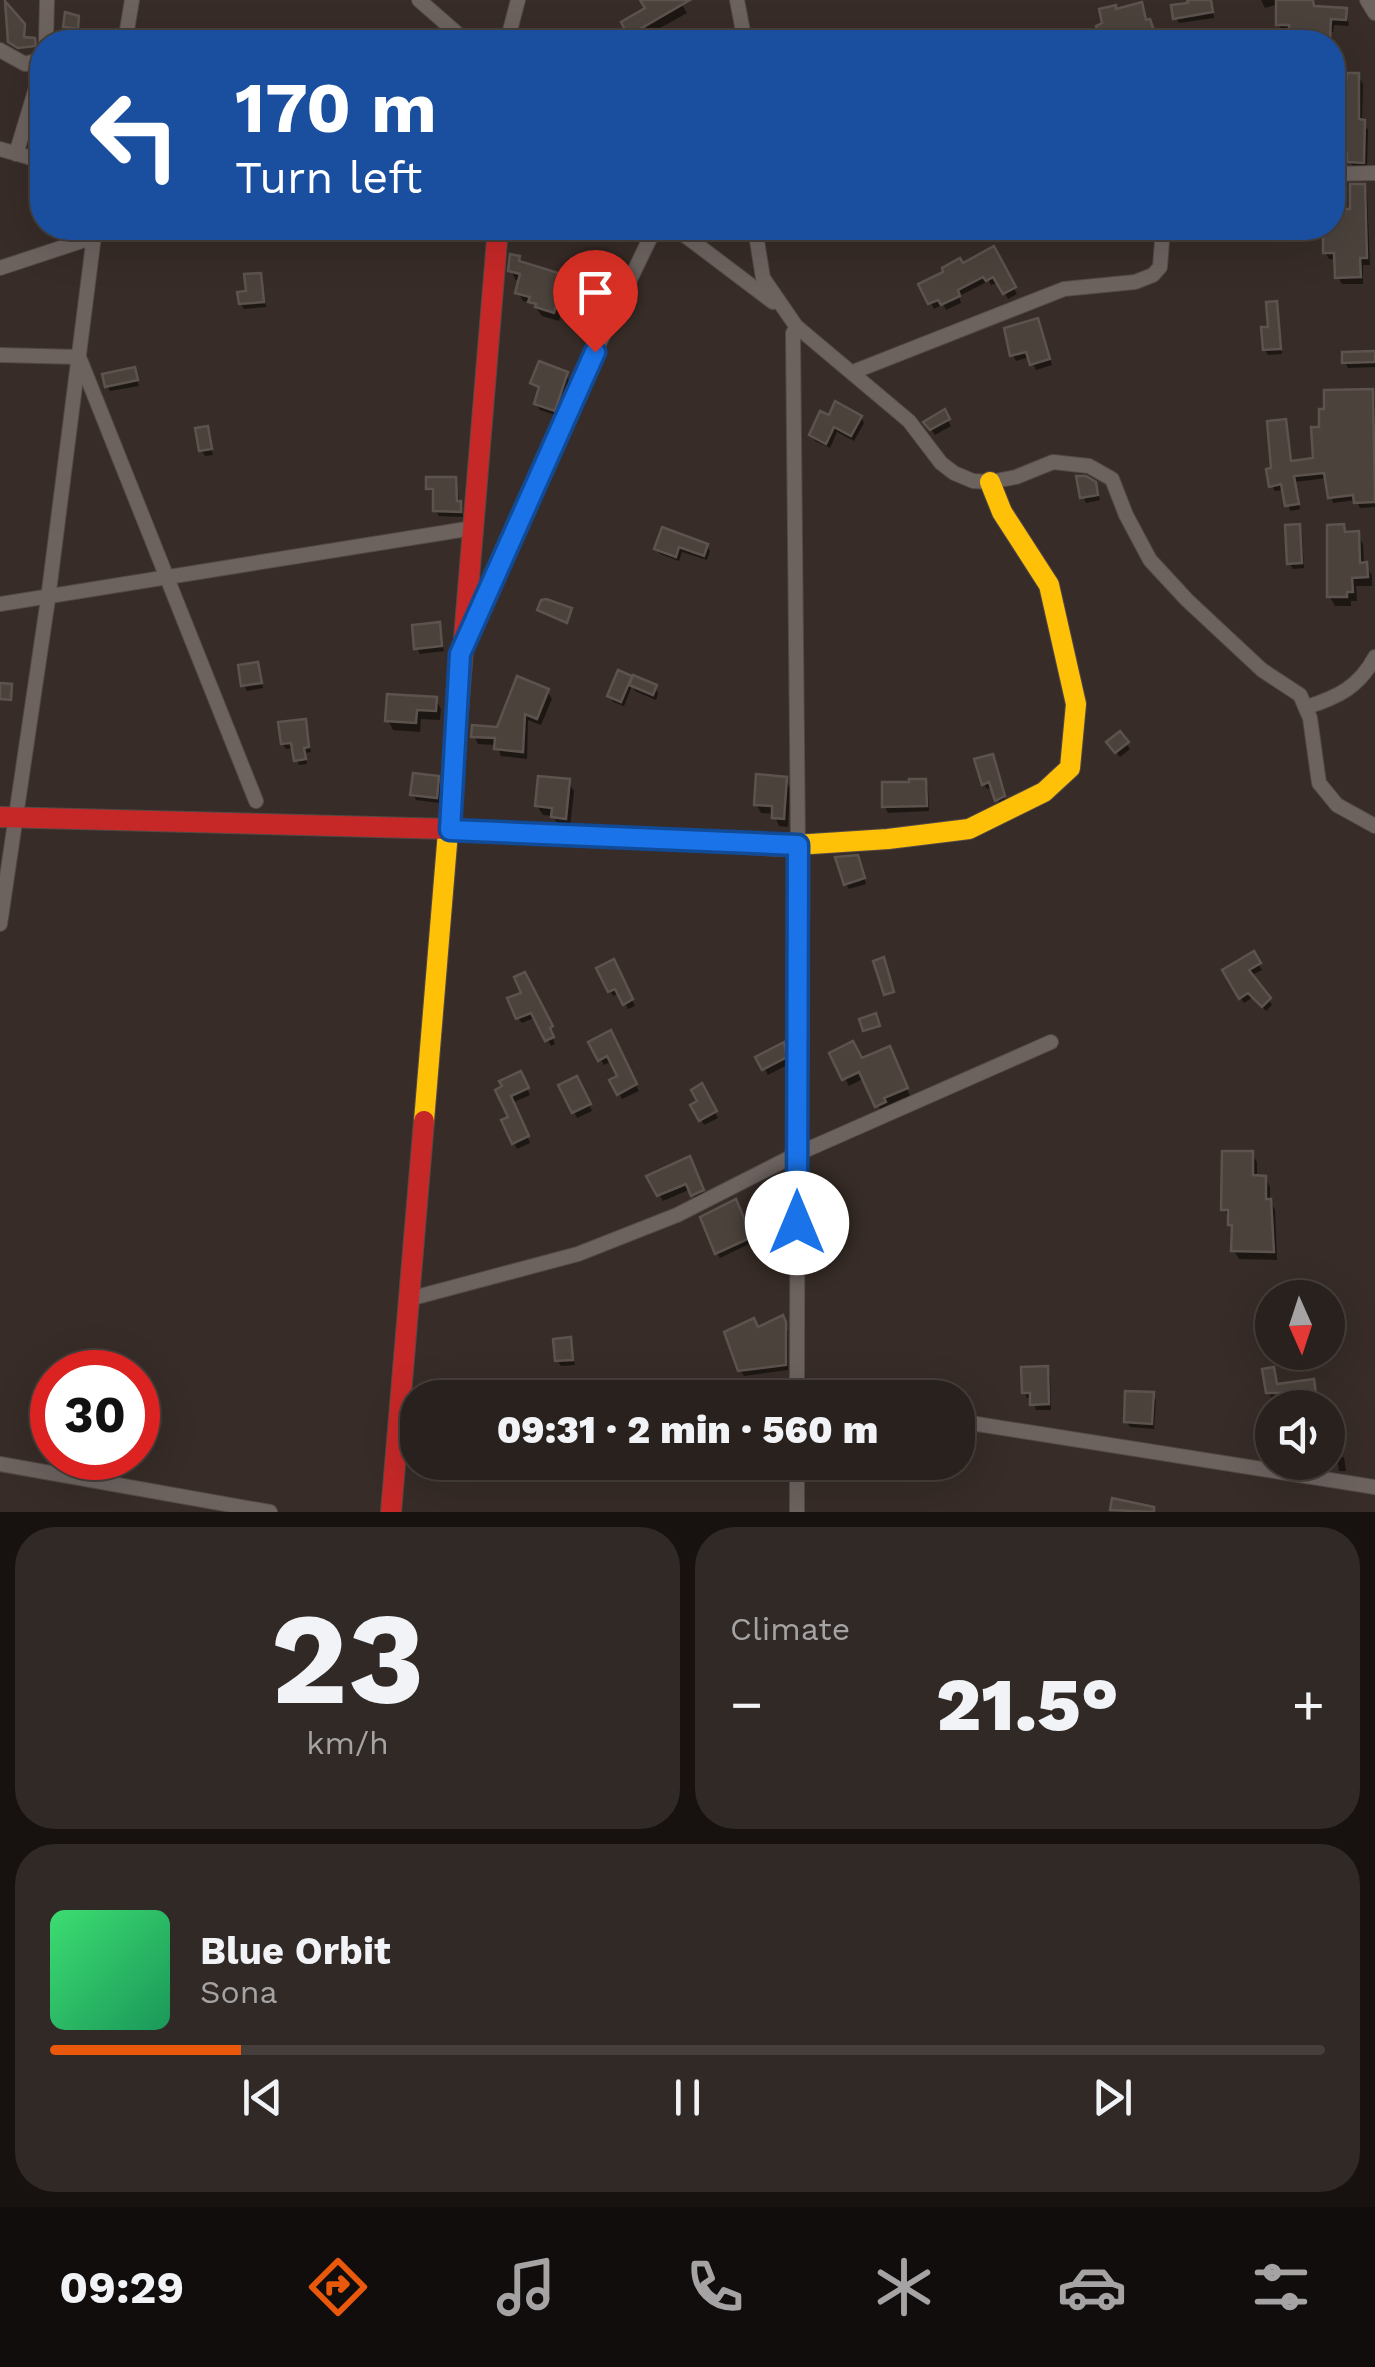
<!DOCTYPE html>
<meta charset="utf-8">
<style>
:root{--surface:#29211d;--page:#312926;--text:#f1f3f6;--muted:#a5a3a4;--line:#453e3b;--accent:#ea580c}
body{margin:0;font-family:"Work Sans",sans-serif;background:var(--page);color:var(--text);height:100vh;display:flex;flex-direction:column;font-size:38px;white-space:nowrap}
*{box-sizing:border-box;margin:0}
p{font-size:32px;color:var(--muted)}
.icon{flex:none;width:55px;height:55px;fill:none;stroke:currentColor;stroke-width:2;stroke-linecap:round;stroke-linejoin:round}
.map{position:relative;height:1512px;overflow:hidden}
.sheet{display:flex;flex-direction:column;gap:15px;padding:15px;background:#171210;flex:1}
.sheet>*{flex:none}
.guide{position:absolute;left:30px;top:30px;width:1315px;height:210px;border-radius:40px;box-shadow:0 10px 40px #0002,0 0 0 2px var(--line);background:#1a4fa0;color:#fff;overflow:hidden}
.needle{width:65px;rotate:177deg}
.controls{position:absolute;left:1255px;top:1280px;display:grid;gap:20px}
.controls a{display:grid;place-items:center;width:90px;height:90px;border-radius:50%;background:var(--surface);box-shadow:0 10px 40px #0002,0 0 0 2px var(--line);font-size:50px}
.speed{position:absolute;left:30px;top:1350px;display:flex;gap:20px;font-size:50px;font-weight:700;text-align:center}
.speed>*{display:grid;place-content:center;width:130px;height:130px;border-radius:50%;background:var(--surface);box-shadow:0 10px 40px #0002,0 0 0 2px var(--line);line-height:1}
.speed .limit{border:15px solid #d22;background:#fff;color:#111}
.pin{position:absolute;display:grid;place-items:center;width:85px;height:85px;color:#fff;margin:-102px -42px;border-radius:50% 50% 50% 0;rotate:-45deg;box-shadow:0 0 10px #0007}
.pin .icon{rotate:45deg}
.me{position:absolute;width:110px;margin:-55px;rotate:0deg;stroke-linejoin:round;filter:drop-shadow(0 0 8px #0008)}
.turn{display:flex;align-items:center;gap:35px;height:210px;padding:0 40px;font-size:45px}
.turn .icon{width:130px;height:130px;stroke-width:2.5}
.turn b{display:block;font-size:70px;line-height:85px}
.big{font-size:75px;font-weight:800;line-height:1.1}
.sheet .widget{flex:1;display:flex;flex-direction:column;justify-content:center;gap:15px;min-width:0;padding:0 35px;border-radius:40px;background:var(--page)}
.sheet .dial{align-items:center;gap:0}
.dial b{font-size:130px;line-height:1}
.song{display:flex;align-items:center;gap:30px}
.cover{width:120px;height:120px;border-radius:15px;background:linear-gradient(135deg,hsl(140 70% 55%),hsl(150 70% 35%))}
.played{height:10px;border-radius:5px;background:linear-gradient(90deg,var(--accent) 15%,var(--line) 15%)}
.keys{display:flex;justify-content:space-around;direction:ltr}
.heat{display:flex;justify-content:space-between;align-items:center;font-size:55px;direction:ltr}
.sheet .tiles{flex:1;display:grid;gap:15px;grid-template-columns:1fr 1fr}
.widget:last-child{grid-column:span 2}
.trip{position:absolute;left:400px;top:1380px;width:575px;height:100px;border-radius:40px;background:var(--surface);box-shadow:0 10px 40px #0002,0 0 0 2px var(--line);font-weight:800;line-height:100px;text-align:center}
.dock{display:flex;height:160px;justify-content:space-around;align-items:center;background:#100d0c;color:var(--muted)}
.dock .icon{width:70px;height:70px}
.dock .current{color:var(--accent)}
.dock b{font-size:45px;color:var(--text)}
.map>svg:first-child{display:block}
</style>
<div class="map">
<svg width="1375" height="1512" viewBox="0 0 1375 1512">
<rect width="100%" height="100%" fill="#372c27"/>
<!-- shadow -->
<g fill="#0007">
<path d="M643,0H679L687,13L635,42L624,23L648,10Z"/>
<path d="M1190,0H1211L1214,18L1179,23L1176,18L1191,5Z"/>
<path d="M1261,0H1314L1316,9L1346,11L1349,26L1334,25L1333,32L1282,31L1278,24L1279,4L1265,8Z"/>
<path d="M67,15L79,21L77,42H63Z"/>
<path d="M1358,76L1363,84L1362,122L1368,130L1367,170H1355L1349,160H1335L1332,156V122Z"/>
<path d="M1363,186L1367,194L1370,265H1363V284H1342L1338,277L1337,259H1329L1325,252L1326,231L1318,228H1332L1353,211Z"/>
<path d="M712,228H730L716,234Z"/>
<path d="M993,250L1017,294L1008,299L999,282L991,285L989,281L959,296L961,303L946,310L943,304L934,309L922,285Z"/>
<path d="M518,259L522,265L564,277L569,285L559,321L542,316L533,304L523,301L518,292L521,281L516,280L511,271Z"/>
<path d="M260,276L266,307L244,309L241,304Z"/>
<path d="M1275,304L1282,354L1268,355L1265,350Z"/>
<path d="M1037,321L1052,365L1036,370L1030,357L1016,361L1013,355Z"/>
<path d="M1375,356V367L1348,368L1345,362Z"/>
<path d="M134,370L139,386L110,391L107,386Z"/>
<path d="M566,374L569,380L558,416L540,410L536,404L541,390L533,383Z"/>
<path d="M1371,391L1375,400V507L1360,508L1356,500L1333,503L1327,478L1295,482L1300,509L1290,511L1284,490L1275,491L1272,486L1284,421L1292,463L1315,461L1322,429Z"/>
<path d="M944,413L951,426L935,435L926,422Z"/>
<path d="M822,415L861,417L864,423L854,441L837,432L830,448L815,441L812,435Z"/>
<path d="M206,429L213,455L205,456L201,450Z"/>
<path d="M455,479L463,517L439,516L436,511V494L429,489Z"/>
<path d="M1095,484L1100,500L1086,503L1083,497Z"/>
<path d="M1299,527L1302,533L1304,568L1293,569L1289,563Z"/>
<path d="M1343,527L1347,534H1357L1363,544L1364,565L1372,575V586H1356L1357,601H1351V606H1335L1330,597Z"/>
<path d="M663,531L707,546L710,551L707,560L682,552L679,561L660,554L657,549Z"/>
<path d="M438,625L444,651L420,654L417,648Z"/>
<path d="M257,664L263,688L247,691L244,685Z"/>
<path d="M630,678L633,682L655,687L658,693L656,700L635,691L632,686L624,706L613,702L610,696Z"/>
<path d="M547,691L552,699L541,725L528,720L527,759L501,756L497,745L478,744L474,736L498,729Z"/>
<path d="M436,700L441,709L440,720L421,719L420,732L393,730L388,720Z"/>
<path d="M305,721L311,752L305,753L307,764L299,765L294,748L286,749L283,744Z"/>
<path d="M1120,734L1130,749L1120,757L1113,748Z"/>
<path d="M995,762L1006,802L1000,805L993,787L987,789L984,784Z"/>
<path d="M437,778L440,784L439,803L416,800L413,794Z"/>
<path d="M785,779L790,788L788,827L779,826L774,814L761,813L756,804Z"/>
<path d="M925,781L928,787L929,811L888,813L885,807Z"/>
<path d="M568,782L574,791L570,827L559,826L553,816L543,815L537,806Z"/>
<path d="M860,863L866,884L849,889L846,884Z"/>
<path d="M1253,955L1262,970L1250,976L1272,1005L1266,1011L1253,997L1244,1003L1225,971Z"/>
<path d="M613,963L635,1006L628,1009L620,993L613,996L599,969Z"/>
<path d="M524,976L554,1033L551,1034L555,1044L551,1046L536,1017L522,1023L518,1018Z"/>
<path d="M610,1033L639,1091L622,1099L612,1081L620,1077L612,1061L604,1065L591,1043Z"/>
<path d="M783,1045L789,1064L768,1075L759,1058Z"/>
<path d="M832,1054L861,1061L894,1057L910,1096L886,1106L888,1110L882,1113L865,1078L849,1086Z"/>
<path d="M520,1075L530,1095L512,1103L530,1143L517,1149L504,1122L511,1119L498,1091Z"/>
<path d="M576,1079L592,1111L577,1118L561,1086Z"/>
<path d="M701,1087L718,1118L704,1125L694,1106L700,1102Z"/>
<path d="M1252,1154L1257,1162V1178H1265L1270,1187V1201L1275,1210L1277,1260L1239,1259L1234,1251V1231L1224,1209Z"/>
<path d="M692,1165L705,1196L696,1200L691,1189L663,1201L650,1177Z"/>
<path d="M738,1207L753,1242L720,1258L717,1253Z"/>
<path d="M782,1319L788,1331V1370L744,1376L740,1370L758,1330Z"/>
<path d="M570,1340L575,1365L561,1366L557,1360Z"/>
<path d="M1047,1369L1050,1375L1051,1410H1036L1032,1398H1027L1024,1392Z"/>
<path d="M1273,1370L1279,1386L1313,1381L1320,1408H1294L1293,1401L1273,1400L1268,1392Z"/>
<path d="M1152,1395L1156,1400L1154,1429L1130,1427L1126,1421Z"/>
<path d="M1344,1457L1346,1471H1339L1337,1458Z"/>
<path d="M1328,1460V1470H1307L1304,1464Z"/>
</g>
<!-- building -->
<g fill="#4b423c" stroke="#5d534e" stroke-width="2.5">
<path d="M640,0H690L628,36L621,22L645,8Z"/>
<path d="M1187,0H1211L1213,12L1173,19L1171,5L1188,3Z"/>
<path d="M1276,0H1313L1314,6L1347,8L1346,20L1331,19L1330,39L1289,42V25H1276Z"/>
<path d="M5,1L25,24L24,37L35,38L36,46L18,48L8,42Z"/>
<path d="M1142,2L1146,20L1150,19L1158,42H1102L1096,26L1102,23L1099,9L1116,5V9Z"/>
<path d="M65,12L79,16L78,29L63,27Z"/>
<path d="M1347,73H1359V119L1365,120L1364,163L1347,162V153L1332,152L1333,91H1345Z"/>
<path d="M1350,184H1365L1367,258H1360L1361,277L1335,278L1334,253H1323V228H1332V209H1350Z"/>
<path d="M994,246L1016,287L1003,294L993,277L986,281L983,277L958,290L960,296L941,305L938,300L928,304L918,284L943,272L942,268L960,258L963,263Z"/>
<path d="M510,254L520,256L519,261L565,275L554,313L535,307L536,304L528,302L530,297L515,293L520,274L508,271Z"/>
<path d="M261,273L264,302L239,304L237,292L246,291L244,274Z"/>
<path d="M1277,301L1281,349L1263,350L1261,327H1268L1266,302Z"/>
<path d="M1038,318L1050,359L1030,365L1026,352L1010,356L1004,328Z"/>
<path d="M1375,351V362L1342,363V352Z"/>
<path d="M539,361L568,372L555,411L534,404L539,387L530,383Z"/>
<path d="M135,367L138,380L105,387L102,374Z"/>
<path d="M1373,389L1375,502L1354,503L1353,495L1328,498L1324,473L1294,476L1299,504L1285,506L1281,484L1269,487L1266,469L1271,468L1267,421L1286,419L1291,461L1313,458L1311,427H1319V409H1324V390Z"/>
<path d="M835,401L862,416L851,436L834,427L826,444L809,435L820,411L829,415Z"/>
<path d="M945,409L950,419L930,430L923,422Z"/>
<path d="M208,426L212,449L199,451L195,428Z"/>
<path d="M1076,476H1086L1096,482L1098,495L1080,498Z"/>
<path d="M426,477H456L457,501H461V512L433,511V489H426Z"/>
<path d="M1300,524L1302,563L1287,564L1285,525Z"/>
<path d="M1344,524L1345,532L1359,531L1360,563L1367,562L1368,577L1352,578L1353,592H1347V597H1327V525Z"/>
<path d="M662,527L708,544L704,556L679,547L676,557L654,549Z"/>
<path d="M546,599L572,608L567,623L537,610L541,600Z"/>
<path d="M440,622L442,646L414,649L412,625Z"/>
<path d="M258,662L262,683L241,686L238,665Z"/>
<path d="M618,670L632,676L621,702L607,696Z"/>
<path d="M633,675L657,685L653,695L629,685Z"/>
<path d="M517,676L549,689L537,719L525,714L523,752L494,749L495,738L471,737L472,725L497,727Z"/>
<path d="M0,683L12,684L11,700L0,699Z"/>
<path d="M387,694L437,697L436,711L417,710L416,723L385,721Z"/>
<path d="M306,719L309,747L304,748L306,759L294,761L291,743L281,744L278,722Z"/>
<path d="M1120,731L1129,742L1115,753L1106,742Z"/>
<path d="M993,754L1005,796L995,801L989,782L982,785L974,759Z"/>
<path d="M413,773L439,776L437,798L410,795Z"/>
<path d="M756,774L787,777L784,819L772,818V806L754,805Z"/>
<path d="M538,776L570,779L566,819L551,817L552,808L535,806Z"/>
<path d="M909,779H926L927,806L882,807V782H909Z"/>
<path d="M858,855L865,878L844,885L835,857Z"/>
<path d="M1254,951L1261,963L1249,970L1271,998L1262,1007L1248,993L1239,999L1222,970Z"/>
<path d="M884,957L894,992L884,995L873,961Z"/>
<path d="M614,959L633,999L623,1005L615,989L608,992L596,968Z"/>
<path d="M525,972L553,1026L550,1028L554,1037L545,1041L531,1013L516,1019L507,998L521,993L514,977Z"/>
<path d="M876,1013L880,1026L863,1031L859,1019Z"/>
<path d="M611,1030L637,1084L617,1095L609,1080L617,1076L607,1056L598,1061L588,1042Z"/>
<path d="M853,1041L862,1058L890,1046L908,1088L884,1098L886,1102L875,1107L859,1072L842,1080L829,1053Z"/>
<path d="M784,1042L787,1057L762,1070L755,1057Z"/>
<path d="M521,1071L529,1088L511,1096L529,1136L512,1144L501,1120L508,1117L495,1090L502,1086L499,1081Z"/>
<path d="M577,1076L591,1104L572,1113L558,1085Z"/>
<path d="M702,1083L717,1111L699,1121L690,1105L697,1101L691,1090Z"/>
<path d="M1222,1151H1253V1175L1266,1176V1199H1271L1274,1252L1231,1251L1232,1225H1228V1210H1221Z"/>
<path d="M690,1156L704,1190L691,1196L686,1184L657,1196L646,1176Z"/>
<path d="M736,1199L752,1237L715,1254L700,1217Z"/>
<path d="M783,1315L786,1322V1365L738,1371L724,1332L754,1318L758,1327Z"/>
<path d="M571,1337L573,1360L555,1361L553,1339Z"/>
<path d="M1048,1366L1049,1404L1030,1405V1393H1022L1021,1367Z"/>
<path d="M1274,1367L1277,1384L1314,1379L1318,1408H1292L1290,1393H1266L1262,1369Z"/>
<path d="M1125,1391L1154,1392L1152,1424L1124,1422Z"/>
<path d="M1112,1498L1154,1507V1512L1110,1510Z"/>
</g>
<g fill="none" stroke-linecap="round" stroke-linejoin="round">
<!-- street casing -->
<g stroke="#534945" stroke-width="16">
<g id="street">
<path d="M419,0L467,42"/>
<path d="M737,0L745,42"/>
<path d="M1367,0L1375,13"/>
<path d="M46,42L47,0"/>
<path d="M125,42L132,0"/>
<path d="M507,42L518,0"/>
<path d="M0,50L25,64L42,59"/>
<path d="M0,149L42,161"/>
<path d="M16,154L42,68"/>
<path d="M1332,174L1375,173"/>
<path d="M675,228L773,302"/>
<path d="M755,228L763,278L796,326L909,421L941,463L954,473L973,481L990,482L1016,477L1053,462L1089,466L1112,479L1126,515L1150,560L1187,600L1262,670L1300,695L1310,718L1319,783L1337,805L1375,826"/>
<path d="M0,268L94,237"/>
<path d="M793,333L798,845L797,1398"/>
<path d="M0,355L79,357L256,801"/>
<path d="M853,372L1064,289L1135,282L1153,275L1160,267L1163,228"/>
<path d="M0,604L473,528"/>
<path d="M469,635L580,383L655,228"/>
<path d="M1307,707C1338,697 1359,687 1375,657"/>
<path d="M0,924L48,599L95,228"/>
<path d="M409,1299L578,1254L677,1215L797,1154L1051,1042"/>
<path d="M958,1421L1375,1487"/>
<path d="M0,1464L270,1512"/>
<path d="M797,1512V1462"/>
</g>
</g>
<!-- slow casing -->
<g stroke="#534945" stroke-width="22">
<g id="slow">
<path d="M730,843L780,846L888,839L969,829L1044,792L1070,768L1076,704L1049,585L1002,512L990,482"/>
<path d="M424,1121L459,699"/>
</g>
</g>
<!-- jam casing -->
<g stroke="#534945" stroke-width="22">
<g id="jam">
<path d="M459,699L498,228"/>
<path d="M0,817L450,829L730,843"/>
<path d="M391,1512L424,1121"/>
</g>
</g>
<!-- street -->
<use href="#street" stroke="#6c635f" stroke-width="14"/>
<!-- slow -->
<use href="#slow" stroke="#ffc107" stroke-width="20"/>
<!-- jam -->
<use href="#jam" stroke="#c62828" stroke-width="20"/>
</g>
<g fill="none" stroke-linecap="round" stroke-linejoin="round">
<!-- route casing -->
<g stroke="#114b97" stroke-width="25">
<path id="route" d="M595,352L460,654L450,830L798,845L797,1223"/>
</g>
<!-- route -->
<use href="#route" stroke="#1a73e8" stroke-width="18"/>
</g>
</svg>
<div class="controls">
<a><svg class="needle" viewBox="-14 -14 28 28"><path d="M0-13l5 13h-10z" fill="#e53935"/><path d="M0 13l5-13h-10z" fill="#a5a3a4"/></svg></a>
<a><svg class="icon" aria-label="sound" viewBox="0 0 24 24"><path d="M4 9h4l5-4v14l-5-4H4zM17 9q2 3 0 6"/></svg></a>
</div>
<div class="speed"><div class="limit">30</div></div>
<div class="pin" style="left:595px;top:352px;background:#d93025"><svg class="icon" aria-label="arrive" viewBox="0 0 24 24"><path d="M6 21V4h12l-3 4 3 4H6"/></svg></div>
<svg class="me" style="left:797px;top:1223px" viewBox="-20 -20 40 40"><circle r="19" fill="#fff"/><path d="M0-13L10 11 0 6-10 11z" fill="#1a73e8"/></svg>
<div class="trip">09:31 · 2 min · 560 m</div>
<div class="guide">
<div class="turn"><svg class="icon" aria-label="left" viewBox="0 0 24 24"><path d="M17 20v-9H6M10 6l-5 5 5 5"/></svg><div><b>170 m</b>Turn left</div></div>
</div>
</div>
<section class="sheet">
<div class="tiles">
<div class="widget dial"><b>23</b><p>km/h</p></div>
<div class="widget"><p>Climate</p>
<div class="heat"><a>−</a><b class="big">21.5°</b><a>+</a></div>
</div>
<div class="widget">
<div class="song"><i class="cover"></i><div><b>Blue Orbit</b><p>Sona</p></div></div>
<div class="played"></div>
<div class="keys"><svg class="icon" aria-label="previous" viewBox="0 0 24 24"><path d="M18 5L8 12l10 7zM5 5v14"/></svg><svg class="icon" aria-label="pause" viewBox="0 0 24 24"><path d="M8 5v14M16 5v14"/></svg><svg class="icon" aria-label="next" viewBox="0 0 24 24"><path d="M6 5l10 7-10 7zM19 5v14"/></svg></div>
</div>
</div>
</section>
<nav class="dock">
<b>09:29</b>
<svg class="icon current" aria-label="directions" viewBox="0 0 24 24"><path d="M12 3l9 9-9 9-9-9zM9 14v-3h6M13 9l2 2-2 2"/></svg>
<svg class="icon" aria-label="music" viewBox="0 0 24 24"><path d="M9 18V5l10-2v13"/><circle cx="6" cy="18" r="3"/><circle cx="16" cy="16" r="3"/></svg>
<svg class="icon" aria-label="phone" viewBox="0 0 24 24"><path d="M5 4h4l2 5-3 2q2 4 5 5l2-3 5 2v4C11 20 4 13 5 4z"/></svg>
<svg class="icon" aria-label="climate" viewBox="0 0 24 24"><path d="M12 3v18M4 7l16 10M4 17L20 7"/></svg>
<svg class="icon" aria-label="car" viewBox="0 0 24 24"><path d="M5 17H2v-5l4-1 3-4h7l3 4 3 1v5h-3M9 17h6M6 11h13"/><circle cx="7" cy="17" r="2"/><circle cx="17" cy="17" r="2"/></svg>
<svg class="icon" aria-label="filters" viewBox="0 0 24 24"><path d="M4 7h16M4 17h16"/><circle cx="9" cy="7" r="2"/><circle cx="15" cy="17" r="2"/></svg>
</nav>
